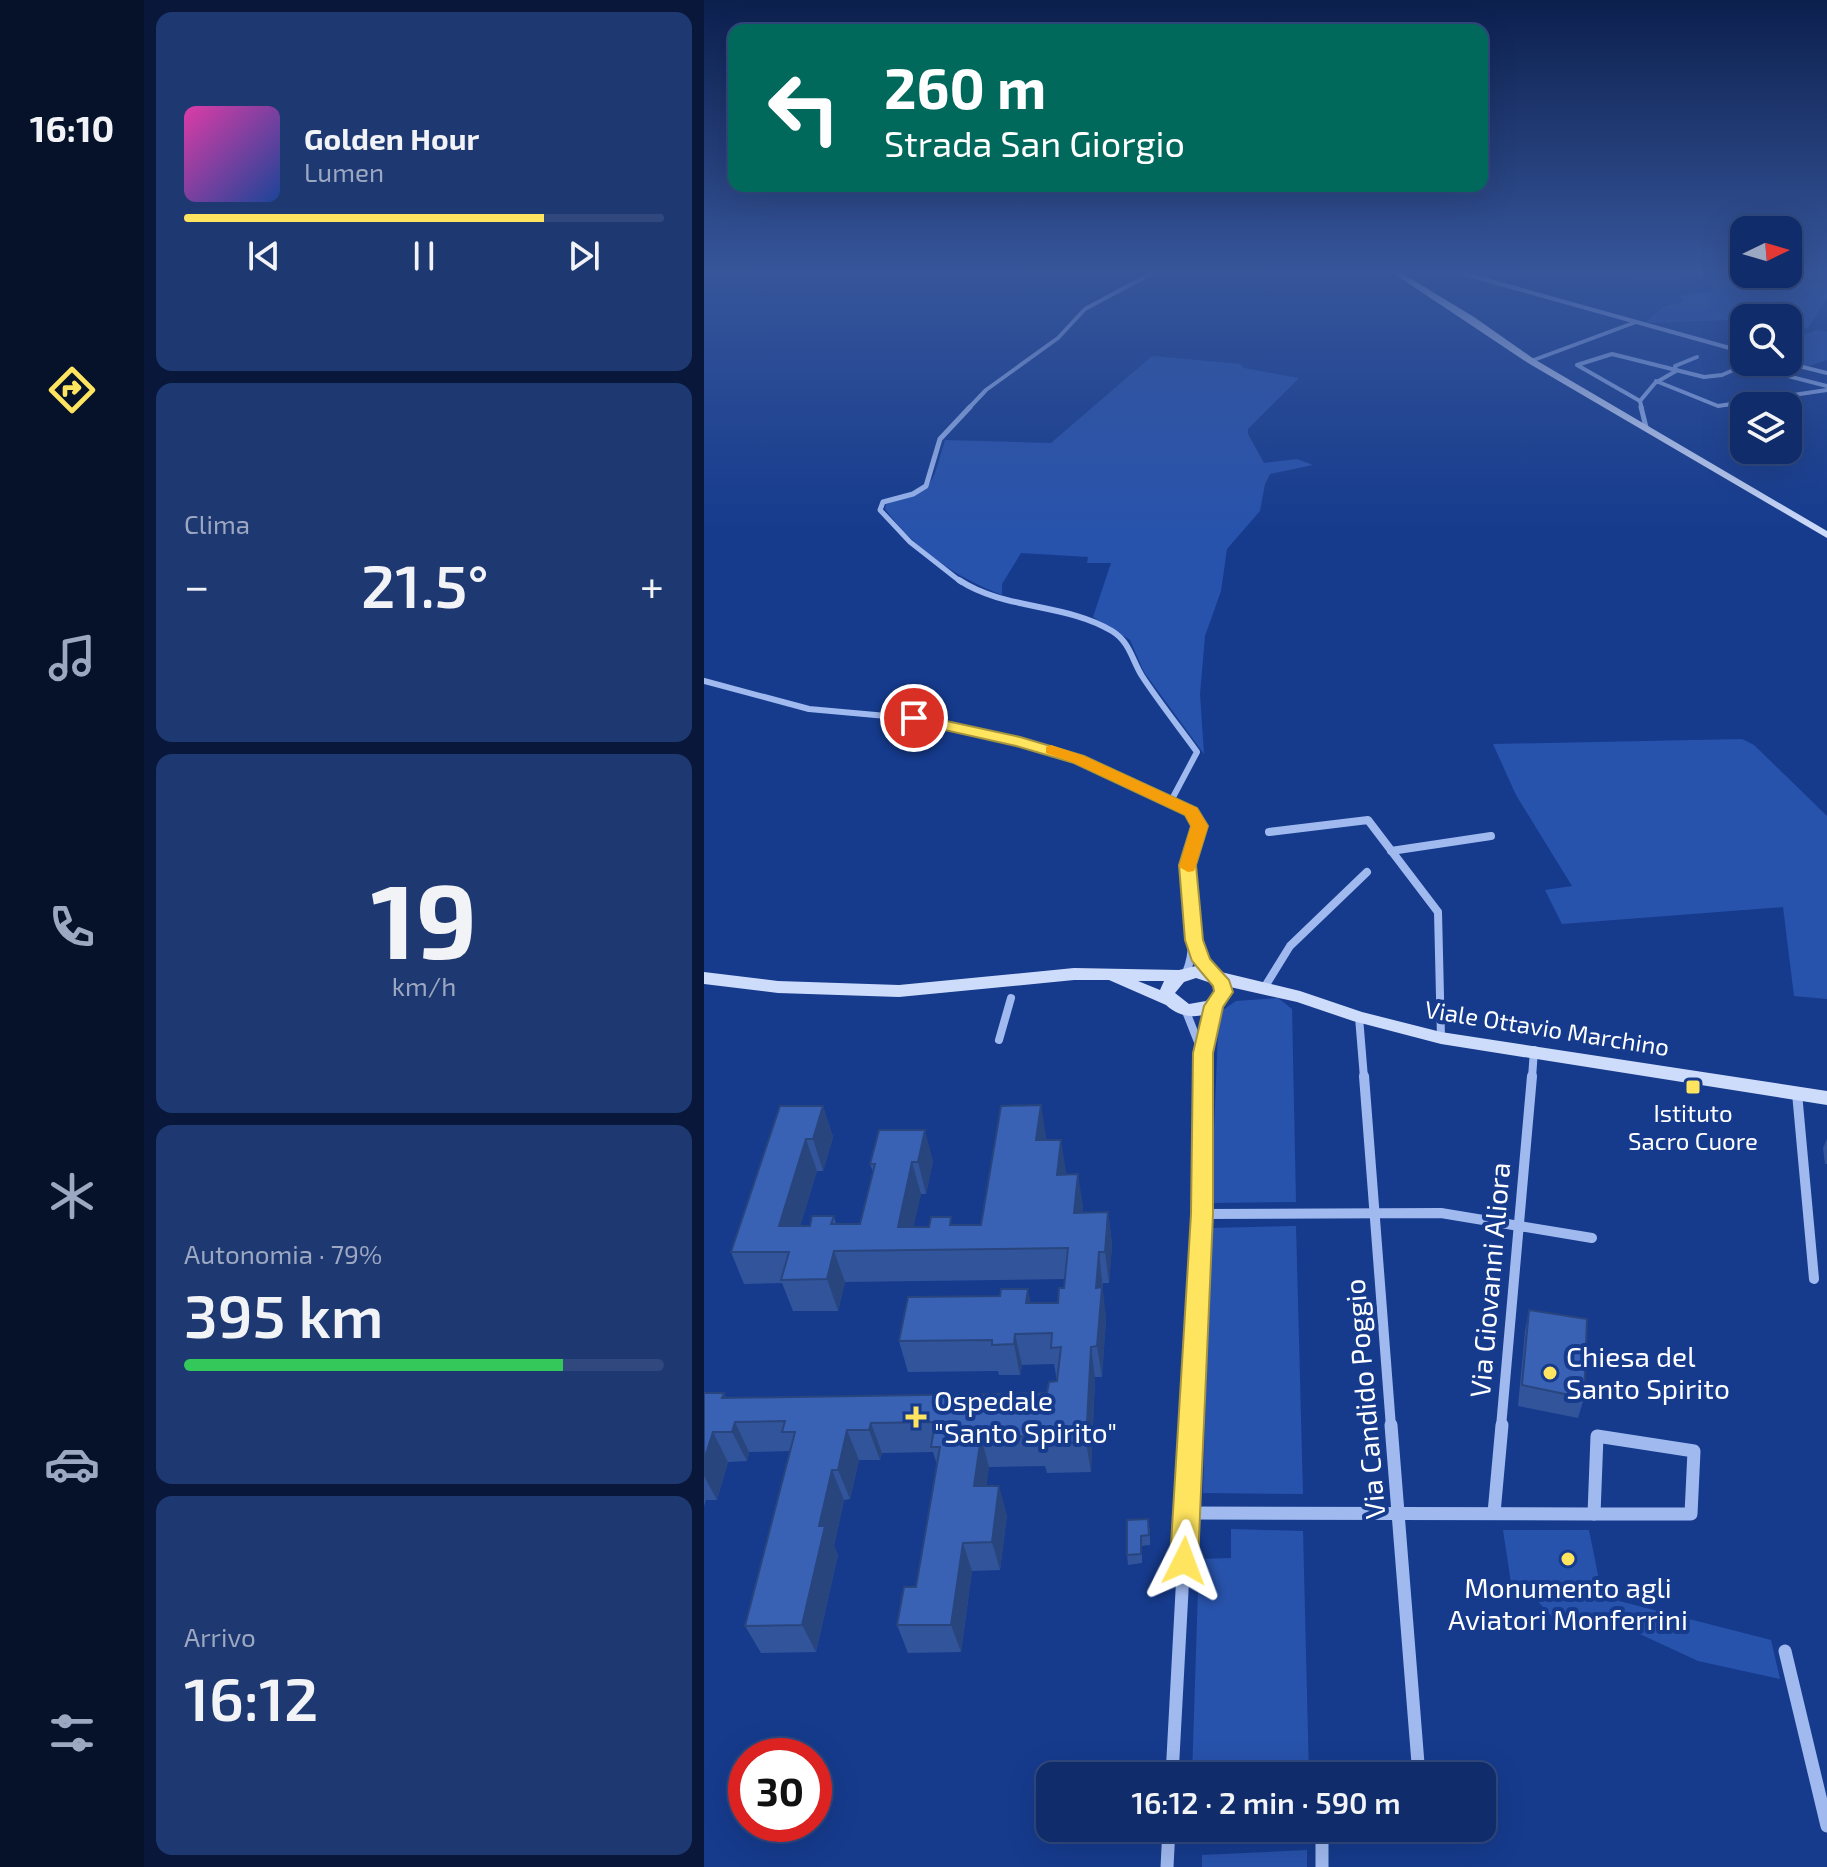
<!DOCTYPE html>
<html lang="it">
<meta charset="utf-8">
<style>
:root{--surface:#102c6a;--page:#1e3872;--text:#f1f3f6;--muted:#9ca7c1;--line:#30487e;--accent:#ffe45f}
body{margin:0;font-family:"Exo 2",sans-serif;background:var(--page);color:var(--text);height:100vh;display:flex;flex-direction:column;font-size:30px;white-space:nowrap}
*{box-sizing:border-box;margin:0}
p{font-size:26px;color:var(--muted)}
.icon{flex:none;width:44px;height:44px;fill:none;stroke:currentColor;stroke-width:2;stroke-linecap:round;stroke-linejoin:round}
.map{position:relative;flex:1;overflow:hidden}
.panel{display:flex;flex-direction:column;gap:12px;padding:12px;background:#09183a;width:560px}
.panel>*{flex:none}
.hud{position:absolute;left:24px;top:24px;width:760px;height:168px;border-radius:16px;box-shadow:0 8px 32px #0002,0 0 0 2px var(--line);background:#00695c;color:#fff;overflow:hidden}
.needle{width:52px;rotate:85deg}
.tools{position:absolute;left:1026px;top:216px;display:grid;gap:16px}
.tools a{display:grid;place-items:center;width:72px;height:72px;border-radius:16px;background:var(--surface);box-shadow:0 8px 32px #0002,0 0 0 2px var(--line);font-size:40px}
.speed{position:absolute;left:24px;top:1738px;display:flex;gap:16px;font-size:40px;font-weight:700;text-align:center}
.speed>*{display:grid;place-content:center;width:104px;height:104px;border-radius:50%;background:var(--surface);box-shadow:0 8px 32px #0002,0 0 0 2px var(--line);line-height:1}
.speed .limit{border:12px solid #d22;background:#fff;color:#111}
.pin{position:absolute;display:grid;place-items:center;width:68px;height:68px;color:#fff;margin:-34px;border:4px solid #fff;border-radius:50%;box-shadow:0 2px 8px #0007}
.me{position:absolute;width:88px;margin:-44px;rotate:3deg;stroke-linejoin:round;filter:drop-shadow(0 0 6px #0008)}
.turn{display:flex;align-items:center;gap:28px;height:168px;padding:0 24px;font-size:36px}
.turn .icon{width:104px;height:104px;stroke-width:2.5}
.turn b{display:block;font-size:56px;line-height:68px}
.big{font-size:60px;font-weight:600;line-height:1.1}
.panel .widget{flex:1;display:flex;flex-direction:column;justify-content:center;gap:12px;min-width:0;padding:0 28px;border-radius:16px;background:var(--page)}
.panel .dial{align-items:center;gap:0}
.dial b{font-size:104px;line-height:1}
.song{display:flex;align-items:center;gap:24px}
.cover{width:96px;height:96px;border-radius:12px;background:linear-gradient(135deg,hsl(320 70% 55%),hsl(220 70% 35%))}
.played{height:8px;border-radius:4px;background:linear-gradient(90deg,var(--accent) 75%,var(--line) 75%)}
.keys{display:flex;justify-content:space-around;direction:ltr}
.heat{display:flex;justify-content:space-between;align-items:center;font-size:44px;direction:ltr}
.charge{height:12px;border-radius:6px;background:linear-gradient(90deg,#34c759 79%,var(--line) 0)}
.trip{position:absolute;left:332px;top:1762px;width:460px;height:80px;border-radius:16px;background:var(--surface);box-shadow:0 8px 32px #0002,0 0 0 2px var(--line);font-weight:600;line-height:80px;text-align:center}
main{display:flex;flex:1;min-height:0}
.tabs{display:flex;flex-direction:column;width:144px;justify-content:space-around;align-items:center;background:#06122a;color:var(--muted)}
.tabs .icon{width:56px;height:56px}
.tabs .active{color:var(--accent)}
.tabs b{font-size:36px;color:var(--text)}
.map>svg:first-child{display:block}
</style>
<main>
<nav class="tabs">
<b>16:10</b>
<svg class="icon active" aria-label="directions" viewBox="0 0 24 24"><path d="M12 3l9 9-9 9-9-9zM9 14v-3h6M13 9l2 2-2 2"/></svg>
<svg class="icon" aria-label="music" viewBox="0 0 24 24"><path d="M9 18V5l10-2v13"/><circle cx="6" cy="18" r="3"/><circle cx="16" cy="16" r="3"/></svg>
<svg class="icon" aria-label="phone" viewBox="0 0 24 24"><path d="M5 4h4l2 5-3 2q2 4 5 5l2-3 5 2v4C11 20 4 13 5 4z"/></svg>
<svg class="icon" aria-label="climate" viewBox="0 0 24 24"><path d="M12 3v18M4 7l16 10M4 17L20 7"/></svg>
<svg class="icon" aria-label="car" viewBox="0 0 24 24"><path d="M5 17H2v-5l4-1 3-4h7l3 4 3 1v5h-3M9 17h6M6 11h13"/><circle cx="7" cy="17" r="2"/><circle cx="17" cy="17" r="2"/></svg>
<svg class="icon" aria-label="filters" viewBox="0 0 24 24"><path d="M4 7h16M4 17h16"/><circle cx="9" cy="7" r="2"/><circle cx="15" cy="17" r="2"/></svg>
</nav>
<section class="panel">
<div class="widget">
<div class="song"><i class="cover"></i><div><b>Golden Hour</b><p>Lumen</p></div></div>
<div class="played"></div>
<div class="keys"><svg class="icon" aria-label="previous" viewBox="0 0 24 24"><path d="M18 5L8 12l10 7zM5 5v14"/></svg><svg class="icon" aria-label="pause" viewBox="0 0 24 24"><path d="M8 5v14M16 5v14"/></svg><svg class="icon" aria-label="next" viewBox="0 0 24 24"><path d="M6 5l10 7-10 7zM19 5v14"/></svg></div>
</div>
<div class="widget"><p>Clima</p>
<div class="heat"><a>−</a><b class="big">21.5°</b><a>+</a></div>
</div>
<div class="widget dial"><b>19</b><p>km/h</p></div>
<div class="widget"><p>Autonomia · 79%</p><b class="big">395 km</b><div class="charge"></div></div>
<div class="widget"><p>Arrivo</p><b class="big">16:12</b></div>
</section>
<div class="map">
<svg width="1123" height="1867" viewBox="0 0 1123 1867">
<rect width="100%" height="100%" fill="#163b8d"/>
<!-- green -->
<g fill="#2853ac">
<path d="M965,271L1070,274L1064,277L1123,287V299L1104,328L1084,327V318L941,323L959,307L979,302L976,296L1014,289L995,277L920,282Z"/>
<path d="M1112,330L1123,331V360L1105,366L1084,361V342Z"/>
<path d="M448,356L536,364L540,368L595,378L544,429V434L560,463L593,459L609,465L566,474L561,484L556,511L523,549L517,591L501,636L496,694L500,754L440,672L426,640L389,617L407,563H383L384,557L317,553L298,584V595C251,577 211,549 181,509L182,504C233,487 226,489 241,440L347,443Z"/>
<path d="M1038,739L1050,745L1123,816V999L1090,996L1079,907L858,924L841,890L868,886L812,795L789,744Z"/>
<path d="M574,998L588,1009L592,1202L507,1203L514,1032L519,1010L532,1001Z"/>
<path d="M592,1226L599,1494L499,1493L507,1228Z"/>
<path d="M527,1529L599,1531L605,1776H488L495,1559L527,1558Z"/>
<path d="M799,1530H885L896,1585L915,1601L1067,1640L1076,1679L994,1661L925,1629L853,1622L828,1595L809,1596Z"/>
<path d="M603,1850V1867H498V1855Z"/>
</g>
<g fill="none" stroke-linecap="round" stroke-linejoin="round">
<!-- street-far5 -->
<g stroke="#a0baf0" stroke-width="4">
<path d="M750,271L1040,352"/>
<path d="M827,361L932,322"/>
<path d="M1079,362L1123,373"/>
<path d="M952,381L1014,406L1123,390"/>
<path d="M936,401L873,365L908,354L1000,377L1018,375L1041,365L1123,386"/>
<path d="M264,409L282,390L354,338L381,309L452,271"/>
<path d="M938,409L936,401L951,383L972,371L971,366L993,357"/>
</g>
<!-- street-far4 -->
<g stroke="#a0baf0" stroke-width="5">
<path d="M937,407L942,427"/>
<path d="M257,582L206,542L176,510L179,502L209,494L222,486L236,439L266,407"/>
</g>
<!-- street-far3 -->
<g stroke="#a0baf0" stroke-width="6">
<path d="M255,580C300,610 362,603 408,631C426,642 428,660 438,676C455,702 475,727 493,752L467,801"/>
<path d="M0,681L105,709L227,720L347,750L375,759L466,801"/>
</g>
<!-- street-far2 -->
<g stroke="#a0baf0" stroke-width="8">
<path d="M462,799L487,811L496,826C491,837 486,849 484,862C480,900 497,936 482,973"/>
<path d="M565,832L664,820L734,912L737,1038"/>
<path d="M687,851L787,836"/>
<path d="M491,944L508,975"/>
<path d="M560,988L586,946L663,872"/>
<path d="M481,1009L498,1052"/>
<path d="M655,1017L660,1078"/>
<path d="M295,1040L307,998"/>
<path d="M499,1078V1053L509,1006"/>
<path d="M828,1078L830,1050"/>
</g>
<!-- street-far1 -->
<g stroke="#a0baf0" stroke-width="10">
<path d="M660,1076L687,1427"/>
<path d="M1093,1093L1110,1279"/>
<path d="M498,1214L737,1213L888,1238"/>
<path d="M487,1427L497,1239L499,1076"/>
<path d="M797,1427L828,1076"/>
</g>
<!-- street -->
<g stroke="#a0baf0" stroke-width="13">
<path d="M687,1425L715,1776"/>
<path d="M893,1436L990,1451L987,1514H890Z"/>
<path d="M482,1513L890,1514"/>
<path d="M790,1513L798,1425"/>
<path d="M1081,1651L1123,1826"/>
<path d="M468,1776L487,1425"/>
<path d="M618,1831V1867"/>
<path d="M465,1837L700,1828"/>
<path d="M463,1867L465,1828"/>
</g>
<!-- secondary -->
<g fill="#cedcfb" fill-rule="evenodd">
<path d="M686,271H694L770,317L830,359L1123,531V538L824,363Z"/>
<path d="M492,966L596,991L658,1012L737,1032L1123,1091V1105L737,1044L649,1021L593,1002L526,987L527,992C513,1017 484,1025 462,1005L405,980H370L195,997L74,993L0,984V972L74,981L195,985L370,968L475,970ZM492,978L507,983L511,992L502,1001L485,1004L471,993L480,982ZM434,981H460L456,990Z"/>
</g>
</g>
<!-- wall -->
<g fill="#32549b">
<path d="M119,1106L129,1137L119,1171H113L96,1226H106L130,1216L132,1224H156L169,1172L166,1164L229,1161L222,1194H217L209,1227L277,1225L342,1137V1140L362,1171V1175L379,1206L378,1213L404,1212L408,1244L405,1283H399L398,1290L402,1318L398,1377H391L387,1472L343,1473L341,1466L285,1467L282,1486L303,1515L296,1570L268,1571L257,1652L204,1653L193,1625L212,1587L233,1465L229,1452L178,1453L176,1460H155L146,1499L140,1500L130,1546L134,1555L112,1652L57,1653L41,1626L86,1451L45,1452L43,1461L24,1462L13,1500H2L0,1506V1393H20L22,1398L343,1393L353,1381L350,1364L318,1365L316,1375H295L294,1371L204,1372L195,1341L326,1303H354L360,1288L361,1279L141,1282L134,1311H89L78,1283L40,1284L27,1252Z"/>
<path d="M1123,1139V1164H1121L1119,1148Z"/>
<path d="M825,1310L880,1398L874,1418L814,1406L821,1331Z"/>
<path d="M423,1520L446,1528V1545L438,1546V1563L424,1565L423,1555Z"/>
</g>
<!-- shaded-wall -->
<g fill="#29457e">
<path d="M337,1105L342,1137L338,1171L332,1140Z"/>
<path d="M119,1106L129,1137L119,1171L109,1139Z"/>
<path d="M221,1130L229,1161L222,1194L214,1162Z"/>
<path d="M102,1139L113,1171L87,1257L75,1226Z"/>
<path d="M357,1140L362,1171L358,1206L353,1175Z"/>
<path d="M208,1162L217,1194L204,1250L194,1227Z"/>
<path d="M374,1174L379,1206L375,1244L370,1213Z"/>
<path d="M404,1212L408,1244L405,1283L401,1252Z"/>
<path d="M130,1251L141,1282L134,1311L123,1279Z"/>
<path d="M395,1252L402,1318L398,1377L393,1346L392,1288Z"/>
<path d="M324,1289L330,1320L328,1334L322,1303Z"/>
<path d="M311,1334L318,1365L316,1375L310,1344Z"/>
<path d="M387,1347L391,1377L387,1472L382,1442Z"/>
<path d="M20,1393L34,1422H31L45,1452L43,1461L28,1432L18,1398Z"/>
<path d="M167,1423L178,1453L176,1460L165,1430Z"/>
<path d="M143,1430L155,1460L146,1499L134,1470Z"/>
<path d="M9,1432L24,1462L13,1500L0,1476V1460Z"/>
<path d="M277,1437L285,1467L278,1515L270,1486Z"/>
<path d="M128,1470L140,1500L130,1546L134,1555L112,1652L98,1625L115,1526Z"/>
<path d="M295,1486L303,1515L296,1570L288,1542Z"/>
<path d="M259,1543L268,1571L257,1652L247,1625Z"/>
</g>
<!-- building -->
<g fill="#3a62b4" stroke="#29457e" stroke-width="2">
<path d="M337,1105L332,1140H357L353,1175L374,1174L370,1213L404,1212L401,1252H395L392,1288L398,1287L393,1346L387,1347L382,1442L336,1443L337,1436L277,1437L270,1486H295L288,1542L259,1543L247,1625H193L200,1587H212L236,1447H227L231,1422L167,1423L165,1430H143L134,1470H128L115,1526H121L98,1625L41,1626L91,1432H78L81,1421L31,1422L28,1432H9L0,1460V1393H20L18,1398L343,1393L345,1382L353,1381L357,1347L347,1348L348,1333L311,1334L310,1344L288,1345V1340L195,1341L204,1297L296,1296L297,1289H324L322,1303H354L355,1288H360L364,1248L130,1251L123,1279L77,1280L85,1252H27L76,1106H119L109,1139H102L75,1226H106L108,1216H130L127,1224H156L171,1164H166L175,1130H221L214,1162H208L194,1227H225L227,1217H247L246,1225H277L297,1106Z"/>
<path d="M825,1310L883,1319L880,1398L818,1385Z"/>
<path d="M444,1519L445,1535L437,1536V1554L423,1555V1520Z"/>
</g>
<!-- sky -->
<linearGradient id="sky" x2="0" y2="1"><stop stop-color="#0c204e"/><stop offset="0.51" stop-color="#36559a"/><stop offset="1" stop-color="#36559a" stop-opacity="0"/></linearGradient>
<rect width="1123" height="532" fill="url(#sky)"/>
<!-- route -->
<path fill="#ffe45f" stroke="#a6943e" stroke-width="2" d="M210,714L316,737L380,756L493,808L504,826L492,865L499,940L506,959L525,980L529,992L519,1007L509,1053V1214L494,1561L489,1571L480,1575L470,1571L466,1561L487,1214L489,1053L500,1006L510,991L509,986L488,961L481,940L475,865L487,826L481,815L370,763L312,746L205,722L203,718Z"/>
<!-- slow -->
<path fill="#f59e0b" d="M347,745L380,756L493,808L504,826L490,871L484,872L475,867L487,826L481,815L370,763L342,753V747Z"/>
<!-- markers -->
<g fill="#ffe45f" stroke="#163b8d" stroke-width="3">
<rect x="981" y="1079" width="16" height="16" rx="4"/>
<circle cx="846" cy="1373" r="8"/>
<path d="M208 1405h8v8h8v8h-8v8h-8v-8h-8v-8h8z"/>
<circle cx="864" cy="1559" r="8"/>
</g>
<g text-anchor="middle" stroke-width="8" stroke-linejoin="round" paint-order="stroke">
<!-- street labels -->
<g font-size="24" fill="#fff" stroke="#163b8d">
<text transform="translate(843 1029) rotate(9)" y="8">Viale Ottavio Marchino</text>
</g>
<!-- poi labels -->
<g font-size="24" fill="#fff" stroke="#163b8d">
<text x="989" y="1122">Istituto<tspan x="989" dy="28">Sacro Cuore</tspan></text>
</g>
<!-- near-street labels -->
<g font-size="28" fill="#fff" stroke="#163b8d">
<text transform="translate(786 1280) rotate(-85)" y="10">Via Giovanni Aliora</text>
<text transform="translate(661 1399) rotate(-95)" y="10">Via Candido Poggio</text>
</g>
<!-- near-poi labels -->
<g font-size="28" fill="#fff" stroke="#163b8d" text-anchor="start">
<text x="862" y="1367">Chiesa del<tspan x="862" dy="32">Santo Spirito</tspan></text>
<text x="230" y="1411">Ospedale<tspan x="230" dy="32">"Santo Spirito"</tspan></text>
<text x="864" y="1598" text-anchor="middle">Monumento agli<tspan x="864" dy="32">Aviatori Monferrini</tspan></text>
</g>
</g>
</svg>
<div class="tools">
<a><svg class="needle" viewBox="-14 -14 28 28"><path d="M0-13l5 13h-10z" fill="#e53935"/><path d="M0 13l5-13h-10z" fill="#9ca7c1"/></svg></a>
<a><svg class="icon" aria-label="search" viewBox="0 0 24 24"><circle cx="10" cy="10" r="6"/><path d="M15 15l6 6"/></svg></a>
<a><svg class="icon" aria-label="layers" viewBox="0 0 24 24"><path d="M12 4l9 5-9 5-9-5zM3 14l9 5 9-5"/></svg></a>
</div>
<div class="speed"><div class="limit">30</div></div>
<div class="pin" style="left:210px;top:718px;background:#d93025"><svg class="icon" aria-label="arrive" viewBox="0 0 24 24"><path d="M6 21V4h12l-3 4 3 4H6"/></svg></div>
<svg class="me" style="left:480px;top:1561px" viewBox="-20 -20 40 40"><path d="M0-17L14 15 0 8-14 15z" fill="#ffe45f" stroke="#fff" stroke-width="4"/></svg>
<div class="trip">16:12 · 2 min · 590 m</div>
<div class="hud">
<div class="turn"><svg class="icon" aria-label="left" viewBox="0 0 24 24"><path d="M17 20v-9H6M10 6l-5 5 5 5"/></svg><div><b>260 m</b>Strada San Giorgio</div></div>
</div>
</div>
</main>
